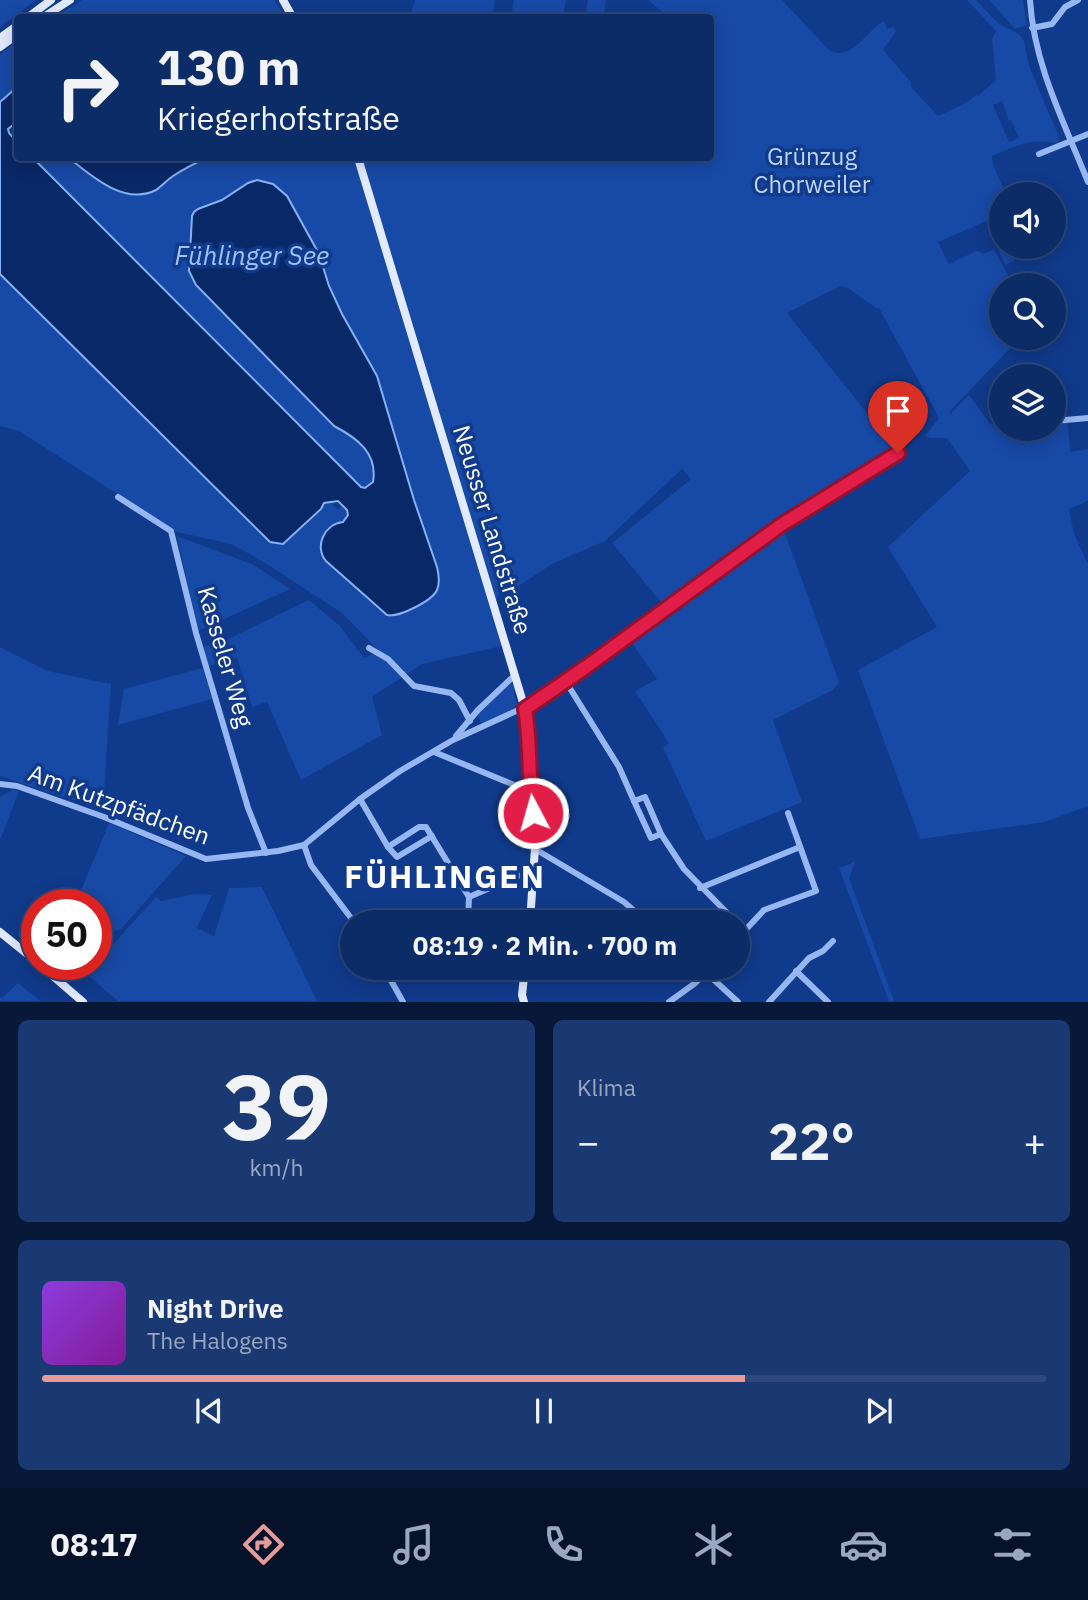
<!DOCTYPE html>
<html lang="de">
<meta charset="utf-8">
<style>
:root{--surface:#0c2c68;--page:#1a3871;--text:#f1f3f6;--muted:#9aa7c0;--line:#2c487c;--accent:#e69b98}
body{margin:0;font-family:"IBM Plex Sans",sans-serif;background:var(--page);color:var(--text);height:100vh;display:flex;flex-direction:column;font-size:26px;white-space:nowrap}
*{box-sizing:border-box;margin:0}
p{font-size:23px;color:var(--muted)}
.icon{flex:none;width:38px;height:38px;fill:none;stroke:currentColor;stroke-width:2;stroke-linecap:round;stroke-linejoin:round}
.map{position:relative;height:1002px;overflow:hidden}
.side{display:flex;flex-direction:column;gap:18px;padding:18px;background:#071839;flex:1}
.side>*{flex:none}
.guide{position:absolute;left:14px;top:14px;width:700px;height:147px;border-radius:7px;box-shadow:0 4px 18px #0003,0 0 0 2px var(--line);background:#0c2c68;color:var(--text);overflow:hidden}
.fabs{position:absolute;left:989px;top:182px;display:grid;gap:14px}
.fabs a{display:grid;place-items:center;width:77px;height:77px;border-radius:50%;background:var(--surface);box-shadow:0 4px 18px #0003,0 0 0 2px var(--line);font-size:35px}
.speed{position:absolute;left:21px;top:889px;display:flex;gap:14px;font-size:35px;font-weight:700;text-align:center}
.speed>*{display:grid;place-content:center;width:91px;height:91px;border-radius:50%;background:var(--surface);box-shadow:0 4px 18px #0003,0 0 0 2px var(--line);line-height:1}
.speed .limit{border:10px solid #d22;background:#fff;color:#111}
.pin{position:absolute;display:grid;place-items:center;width:60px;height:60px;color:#fff;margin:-72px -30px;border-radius:50% 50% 50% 0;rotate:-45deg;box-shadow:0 0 7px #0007}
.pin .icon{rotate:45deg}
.me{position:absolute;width:77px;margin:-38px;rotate:354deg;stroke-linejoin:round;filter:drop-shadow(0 0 5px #0008)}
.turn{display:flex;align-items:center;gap:24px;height:147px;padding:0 28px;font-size:32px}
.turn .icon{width:91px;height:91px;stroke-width:2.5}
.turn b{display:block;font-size:49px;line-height:60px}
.big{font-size:52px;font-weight:800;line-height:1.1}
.side .tile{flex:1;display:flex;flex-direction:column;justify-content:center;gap:10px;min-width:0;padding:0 24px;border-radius:10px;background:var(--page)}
.side .dial{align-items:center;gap:0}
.dial b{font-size:91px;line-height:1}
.song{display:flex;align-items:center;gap:21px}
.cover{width:84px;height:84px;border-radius:10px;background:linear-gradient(135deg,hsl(270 70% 55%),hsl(290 70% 35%))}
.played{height:7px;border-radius:4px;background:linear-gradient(90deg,var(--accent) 70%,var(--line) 70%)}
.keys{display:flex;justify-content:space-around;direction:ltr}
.heat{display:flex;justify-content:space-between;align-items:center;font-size:38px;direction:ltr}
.side .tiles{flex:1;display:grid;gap:18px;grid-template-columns:1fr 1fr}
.tile:last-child{grid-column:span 2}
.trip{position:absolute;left:340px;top:910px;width:410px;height:70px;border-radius:35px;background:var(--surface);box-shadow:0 4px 18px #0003,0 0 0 2px var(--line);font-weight:800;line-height:70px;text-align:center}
.dock{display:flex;height:112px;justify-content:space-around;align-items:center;background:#05122a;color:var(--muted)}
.dock .icon{width:49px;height:49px}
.dock .active{color:var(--accent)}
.dock b{font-size:32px;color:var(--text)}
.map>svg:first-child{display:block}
</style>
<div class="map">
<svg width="1088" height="1002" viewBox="0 0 1088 1002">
<rect width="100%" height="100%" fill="#103a8b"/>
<!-- green -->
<g fill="#1749a6" fill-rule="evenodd">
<path d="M0,0H36L0,27Z"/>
<path d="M83,0H274L286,17H270L266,15L257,18L53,17Z"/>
<path d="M415,0H495L492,17H410Z"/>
<path d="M514,0H566L563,17H511Z"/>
<path d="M588,0H606L604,17H585Z"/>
<path d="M648,0H782L829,50C852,62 866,31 884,21L887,29L893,27L896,31L883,50L911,82V87L938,116L966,103L976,95L978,96L996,80L992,39L996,31L967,0H976L999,24L1019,34L1024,41L1029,66L1059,137L1058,142L1055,143C1031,137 1014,147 992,156L993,165L1006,194H1001V215L938,242L949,264L976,251L984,254L994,249L1008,275L1007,280L1013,285H1001V338H1023L1018,340L949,412L952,415L951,413L969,395L990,424L1001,423V429H1054V415L1067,413L1070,452L1088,449V501L1069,509L1074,534L1088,564V806L1045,822L920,839L858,670L937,627L888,547L970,471L947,438H930L925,436L939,418L879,308H876L848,288L840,286L787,313L898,452L810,504L666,608L612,543L691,479L682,469L605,541L552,564L511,591L506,579L493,607L506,645L422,664L372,697L382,735L301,780L267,702L252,707L237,657L209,666L203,647L224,641L309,600L340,626L364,658L379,651L342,613L259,559L231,544L177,532L19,431L0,426V274L270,542L284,544L324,503L333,501V505L337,509L343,506L347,510L346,519L329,529L320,542L336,570L379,610L392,617L403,613L437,567L414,500L377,376L342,314L329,286L319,254L287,196L248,183L222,200L205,206L192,216L189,271L196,285L334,426C357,438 378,453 373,482L365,488L361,487L33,158H69L105,185L127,193L173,177L207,158H710V18L668,17ZM1002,101L1009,121L1011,120L1019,138L1009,142L993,105Z"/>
<path d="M989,0H1023L1027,25L1015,29Z"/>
<path d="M17,42V87L0,102V54Z"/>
<path d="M1003,247H1009L1015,260L1005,265L998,249Z"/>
<path d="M783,528L839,682L833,690L773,720L802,802L706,841L663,747L669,743L635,691L657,679L630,640L724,568Z"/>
<path d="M177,536L254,565L290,589L198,631Z"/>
<path d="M0,647L48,671L111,684L103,810L0,776Z"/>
<path d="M203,668L212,699L118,725L124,689Z"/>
<path d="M510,684L513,685L517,705L509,712L481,723L478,716L481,710Z"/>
<path d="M13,790L19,791L0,840V797Z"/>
<path d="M109,823L186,856L121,929L116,931L96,923V905H75Z"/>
<path d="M855,862L849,878L894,1001H889L839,868Z"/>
<path d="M262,887L317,1001H118L86,974L156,897L161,901L195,894L212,895L197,928L214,936L229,888Z"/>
<path d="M18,983L40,1001H0V997L2,998Z"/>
</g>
<!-- water -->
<g fill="#092867" stroke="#87b0f6" stroke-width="2">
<path d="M17,87V122L8,129L9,133L17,142L18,158H33L361,487L365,488L373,482C378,453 357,438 334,426L196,285L189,271L192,216L194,212L198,209L222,200L248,183L257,180L273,184L287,196L319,254L329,286L342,314L377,376L414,500L437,567C439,575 440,583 437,590C432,601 398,618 387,615L326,561C314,547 324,524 343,522L348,515L347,510L338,501L324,503L321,509L283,544L270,542L0,274V102Z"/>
<path d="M69,158H207C195,163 184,169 173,176C167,180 162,186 156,190C125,206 91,176 69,158Z"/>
</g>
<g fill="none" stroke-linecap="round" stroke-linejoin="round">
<!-- minor -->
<g stroke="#96b7f2" stroke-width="6">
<path d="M1030,0C1034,65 1064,122 1088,182"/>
<path d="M1032,28L1052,24L1065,7L1078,0"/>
<path d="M1039,154L1088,134"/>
<path d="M1054,421L1088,418"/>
<path d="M118,497L171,531L196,633L248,808L266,853"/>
<path d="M369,648L388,659L414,686L451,693L459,700L470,721"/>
<path d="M566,682L619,767L634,801L645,797L661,834L684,869L736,922"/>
<path d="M456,736L478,710L515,675"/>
<path d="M434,752L529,791"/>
<path d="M0,784L17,786L104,817L206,859L278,851L304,845L360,799L400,771L453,740L538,701L781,525L903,450"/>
<path d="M360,799L388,847L419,827H426L469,897L534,869"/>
<path d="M634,801L651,838L661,834"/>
<path d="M304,845L311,865L354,922"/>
<path d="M388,847L397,857L432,836"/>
<path d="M535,849L624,902L647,922"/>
<path d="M700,888L800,847"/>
<path d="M468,922L469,897"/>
<path d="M737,939L764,910L816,891L788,813"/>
<path d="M384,968L403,1002"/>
<path d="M701,968L738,1002"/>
<path d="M796,971L828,1002"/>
<path d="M669,1002L694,984L711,968"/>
<path d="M769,1002L809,958L823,951L833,941"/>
</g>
<!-- major -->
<g stroke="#e1eaff" stroke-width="8">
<path d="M283,0L293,18"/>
<path d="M27,18L51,0"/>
<path d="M42,18L70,0"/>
<path d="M0,38L18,25"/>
<path d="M0,47L18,34"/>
<path d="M358,158L525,709L530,747L529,791L536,833L530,922"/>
<path d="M0,932L37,962"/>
<path d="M39,964L83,1002"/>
<path d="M524,1002L522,995L525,968"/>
</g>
</g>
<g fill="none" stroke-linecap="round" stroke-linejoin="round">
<!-- route casing -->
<g stroke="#92132f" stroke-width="18">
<path id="route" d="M533,813C528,778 531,743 525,709L586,667L781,525L898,453"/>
</g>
<!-- route -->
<use href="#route" stroke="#e11d48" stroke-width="12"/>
</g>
<g text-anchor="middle" stroke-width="7" stroke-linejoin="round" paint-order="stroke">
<!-- park labels -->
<g font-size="24" fill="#bdd4fd" stroke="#103a8b">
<text x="812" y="165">Grünzug<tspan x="812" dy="28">Chorweiler</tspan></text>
</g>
<!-- street labels -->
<g font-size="24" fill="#fff" stroke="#103a8b">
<text transform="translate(492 530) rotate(73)" y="8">Neusser Landstraße</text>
<text transform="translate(225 657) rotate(74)" y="8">Kasseler Weg</text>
<text transform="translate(119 805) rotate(20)" y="8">Am Kutzpfädchen</text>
</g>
<!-- water labels -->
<g font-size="26" font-style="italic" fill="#a1c1fa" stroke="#103a8b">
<text x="252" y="265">Fühlinger See</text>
</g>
<!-- district labels -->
<g font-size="32" font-weight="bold" letter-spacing="2" fill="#fff" stroke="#103a8b">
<text x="445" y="888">FÜHLINGEN</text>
</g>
</g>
</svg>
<div class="fabs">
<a><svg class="icon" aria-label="sound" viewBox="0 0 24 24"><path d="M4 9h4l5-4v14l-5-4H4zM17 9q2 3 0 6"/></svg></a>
<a><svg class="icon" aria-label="search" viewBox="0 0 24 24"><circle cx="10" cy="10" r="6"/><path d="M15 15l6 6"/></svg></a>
<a><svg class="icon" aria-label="layers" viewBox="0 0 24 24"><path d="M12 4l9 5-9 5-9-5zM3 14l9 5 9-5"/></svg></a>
</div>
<div class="speed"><div class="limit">50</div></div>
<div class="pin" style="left:898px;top:453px;background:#d93025"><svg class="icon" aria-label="arrive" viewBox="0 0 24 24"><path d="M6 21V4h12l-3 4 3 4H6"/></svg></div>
<svg class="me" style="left:533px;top:813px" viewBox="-20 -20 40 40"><circle r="17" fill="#e11d48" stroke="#fff" stroke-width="3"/><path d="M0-11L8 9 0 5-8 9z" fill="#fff"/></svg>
<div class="trip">08:19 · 2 Min. · 700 m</div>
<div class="guide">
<div class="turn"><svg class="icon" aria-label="right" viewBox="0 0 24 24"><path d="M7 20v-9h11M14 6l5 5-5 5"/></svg><div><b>130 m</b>Kriegerhofstraße</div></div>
</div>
</div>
<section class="side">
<div class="tiles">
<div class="tile dial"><b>39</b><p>km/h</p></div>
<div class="tile"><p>Klima</p>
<div class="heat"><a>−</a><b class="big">22°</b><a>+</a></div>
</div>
<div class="tile">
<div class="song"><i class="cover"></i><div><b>Night Drive</b><p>The Halogens</p></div></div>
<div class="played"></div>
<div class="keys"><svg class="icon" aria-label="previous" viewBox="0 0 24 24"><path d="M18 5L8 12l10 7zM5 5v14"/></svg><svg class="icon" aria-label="pause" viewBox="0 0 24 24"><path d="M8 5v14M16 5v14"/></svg><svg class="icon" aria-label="next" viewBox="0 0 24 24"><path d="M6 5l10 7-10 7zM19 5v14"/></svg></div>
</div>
</div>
</section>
<nav class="dock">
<b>08:17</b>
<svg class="icon active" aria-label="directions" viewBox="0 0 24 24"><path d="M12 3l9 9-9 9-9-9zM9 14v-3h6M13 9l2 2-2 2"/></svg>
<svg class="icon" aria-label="music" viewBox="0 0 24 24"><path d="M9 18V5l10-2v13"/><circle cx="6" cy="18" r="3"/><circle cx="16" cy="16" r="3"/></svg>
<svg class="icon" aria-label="phone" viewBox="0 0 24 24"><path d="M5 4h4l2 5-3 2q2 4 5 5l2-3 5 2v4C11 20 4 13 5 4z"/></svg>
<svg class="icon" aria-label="climate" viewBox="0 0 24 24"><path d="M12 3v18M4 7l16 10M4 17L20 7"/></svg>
<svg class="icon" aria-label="car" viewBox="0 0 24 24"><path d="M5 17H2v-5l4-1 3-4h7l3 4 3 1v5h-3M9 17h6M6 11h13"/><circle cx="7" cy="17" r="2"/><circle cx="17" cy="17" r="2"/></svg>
<svg class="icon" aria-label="filters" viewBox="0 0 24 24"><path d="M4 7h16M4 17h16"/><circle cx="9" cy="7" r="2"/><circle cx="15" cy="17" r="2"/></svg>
</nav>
